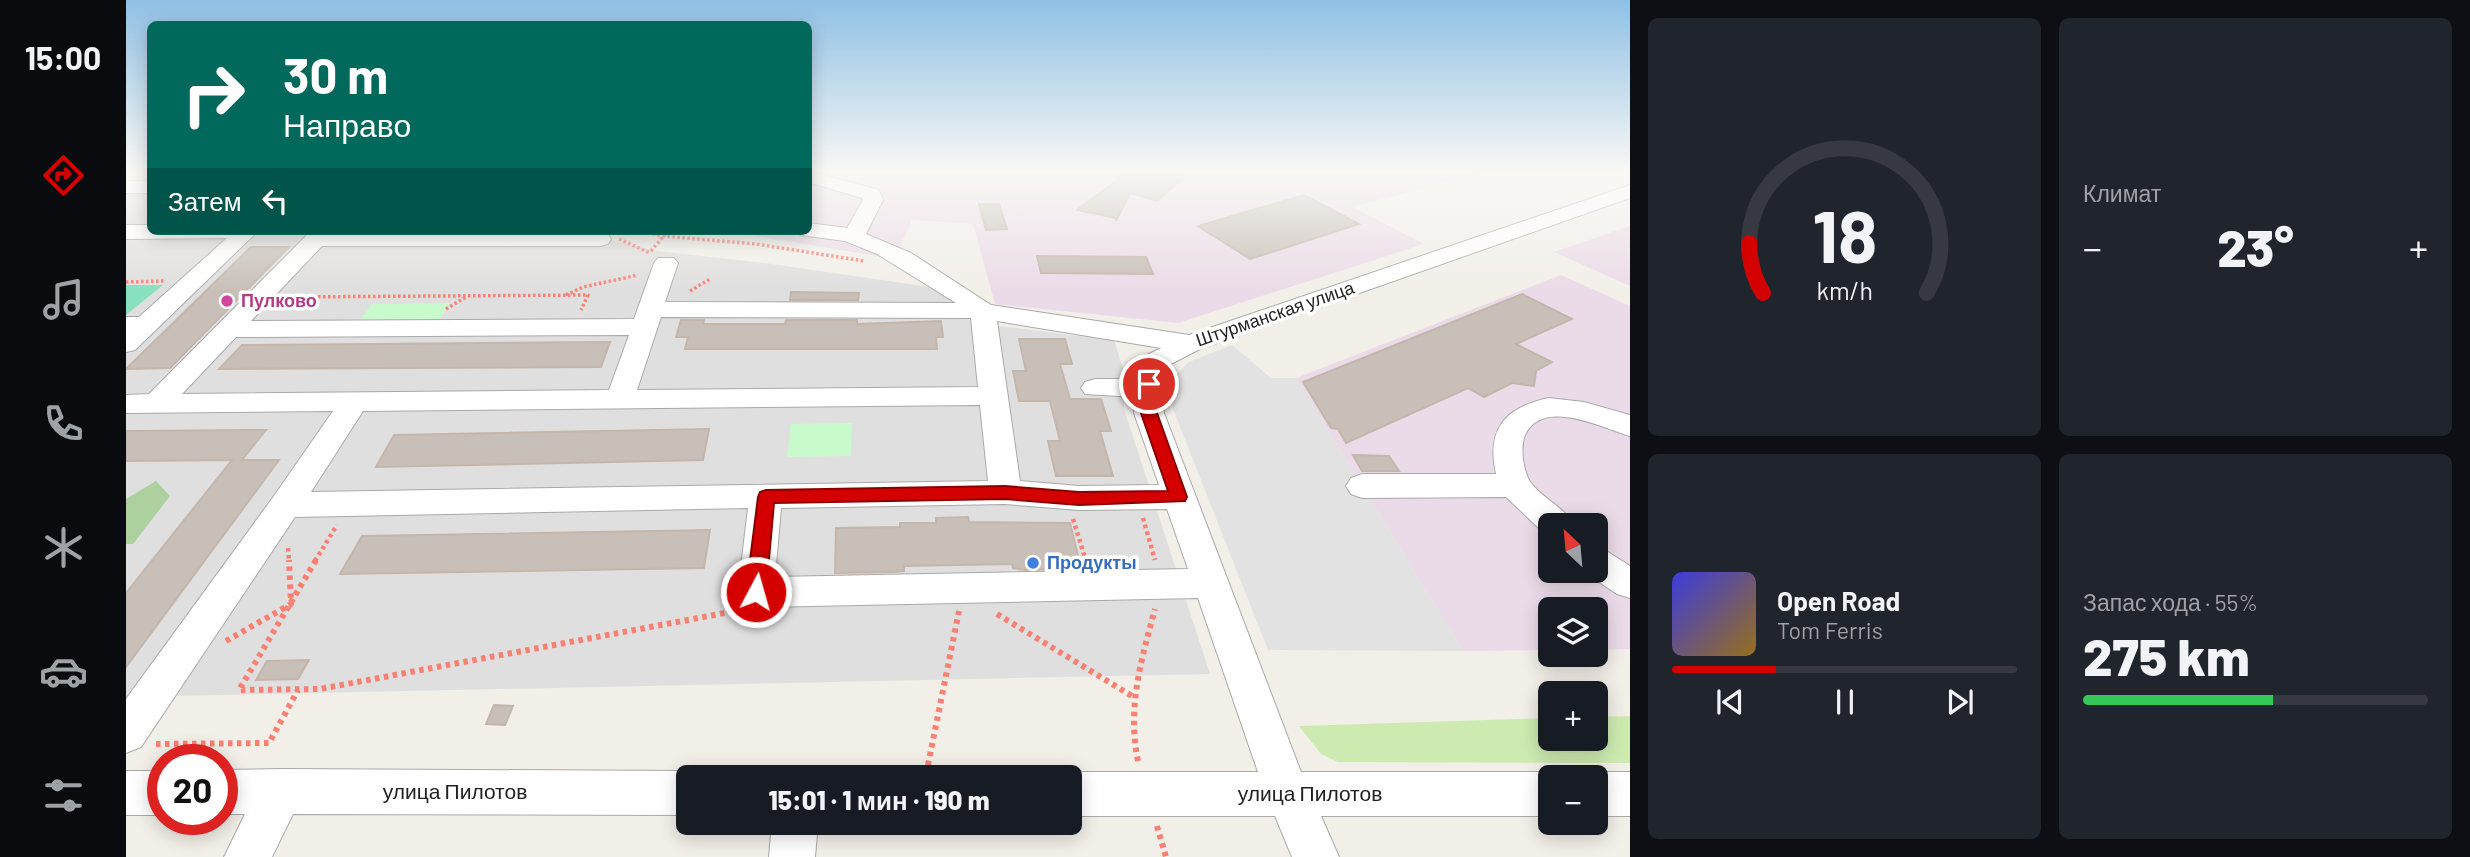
<!DOCTYPE html>
<html lang="ru">
<meta charset="utf-8">
<style>
:root{--surface:#171b24;--page:#20242c;--text:#f1f3f6;--muted:#9ea1a6;--line:#363941;--accent:#d40000}
body{margin:0;font-family:Barlow,sans-serif;background:var(--page);color:var(--text);height:100vh;display:flex;flex-direction:column;font-size:26px;white-space:nowrap}
*{box-sizing:border-box;margin:0}
p{font-size:23px;color:var(--muted)}
.icon{flex:none;width:38px;height:38px;fill:none;stroke:currentColor;stroke-width:2;stroke-linecap:round;stroke-linejoin:round}
.map{position:relative;flex:1;overflow:hidden}
.side{display:flex;flex-direction:column;gap:18px;padding:18px;background:#0d0f14;width:840px}
.side>*{flex:none}
.guide{position:absolute;left:21px;top:21px;width:665px;height:214px;border-radius:10px;box-shadow:0 4px 18px #0003;background:#00695c;color:#fff;overflow:hidden}
.needle{width:46px;rotate:334deg}
.fabs{position:absolute;left:1412px;top:513px;display:grid;gap:14px}
.fabs a{display:grid;place-items:center;width:70px;height:70px;border-radius:10px;background:var(--surface);box-shadow:0 4px 18px #0003;font-size:35px}
.speed{position:absolute;left:21px;top:744px;display:flex;gap:14px;font-size:35px;font-weight:700;text-align:center}
.speed>*{display:grid;place-content:center;width:91px;height:91px;border-radius:50%;background:var(--surface);box-shadow:0 4px 18px #0003;line-height:1}
.speed .limit{border:10px solid #d22;background:#fff;color:#111}
.pin{position:absolute;display:grid;place-items:center;width:60px;height:60px;color:#fff;margin:-30px;border:4px solid #fff;border-radius:50%;box-shadow:0 2px 7px #0007}
.me{position:absolute;width:77px;margin:-38px;rotate:6deg;stroke-linejoin:round;filter:drop-shadow(0 0 5px #0008)}
.turn{display:flex;align-items:center;gap:24px;height:147px;padding:0 21px;font-size:32px}
.turn .icon{width:91px;height:91px;stroke-width:2.5}
.turn b{display:block;font-size:49px;line-height:60px}
.then{display:flex;align-items:center;height:66px;padding:0 21px;background:#0003;gap:14px;font-size:26px}
.big{font-size:52px;font-weight:800;line-height:1.1}
.side .widget{flex:1;display:flex;flex-direction:column;justify-content:center;gap:10px;min-width:0;padding:0 24px;border-radius:10px;background:var(--page)}
.side .dial{align-items:center;gap:0}
.dial svg{height:182px;overflow:visible;fill:none;stroke:var(--line);stroke-width:7;stroke-linecap:round;text-anchor:middle}
.dial text{fill:var(--text);stroke:none}
.song{display:flex;align-items:center;gap:21px}
.cover{width:84px;height:84px;border-radius:10px;background:linear-gradient(135deg,hsl(240 70% 55%),hsl(40 70% 35%))}
.played{height:7px;border-radius:4px;background:linear-gradient(90deg,var(--accent) 30%,var(--line) 30%)}
.keys{display:flex;justify-content:space-around;direction:ltr}
.heat{display:flex;justify-content:space-between;align-items:center;font-size:38px;direction:ltr}
.charge{height:10px;border-radius:5px;background:linear-gradient(90deg,#34c759 55%,var(--line) 0)}
.side .tiles{flex:1;display:grid;gap:18px;grid-template-columns:repeat(2,1fr)}
.trip{position:absolute;left:550px;top:765px;width:406px;height:70px;border-radius:10px;background:var(--surface);box-shadow:0 4px 18px #0003;font-weight:800;line-height:70px;text-align:center}
main{display:flex;flex:1;min-height:0}
.menu{display:flex;flex-direction:column;width:126px;justify-content:space-around;align-items:center;background:#090b0e;color:var(--muted)}
.menu .icon{width:49px;height:49px}
.menu .active{color:var(--accent)}
.menu b{font-size:32px;color:var(--text)}
.map>svg:first-child{display:block}
</style>
<main>
<nav class="menu">
<b>15:00</b>
<svg class="icon active" aria-label="directions" viewBox="0 0 24 24"><path d="M12 3l9 9-9 9-9-9zM9 14v-3h6M13 9l2 2-2 2"/></svg>
<svg class="icon" aria-label="music" viewBox="0 0 24 24"><path d="M9 18V5l10-2v13"/><circle cx="6" cy="18" r="3"/><circle cx="16" cy="16" r="3"/></svg>
<svg class="icon" aria-label="phone" viewBox="0 0 24 24"><path d="M5 4h4l2 5-3 2q2 4 5 5l2-3 5 2v4C11 20 4 13 5 4z"/></svg>
<svg class="icon" aria-label="climate" viewBox="0 0 24 24"><path d="M12 3v18M4 7l16 10M4 17L20 7"/></svg>
<svg class="icon" aria-label="car" viewBox="0 0 24 24"><path d="M5 17H2v-5l4-1 3-4h7l3 4 3 1v5h-3M9 17h6M6 11h13"/><circle cx="7" cy="17" r="2"/><circle cx="17" cy="17" r="2"/></svg>
<svg class="icon" aria-label="filters" viewBox="0 0 24 24"><path d="M4 7h16M4 17h16"/><circle cx="9" cy="7" r="2"/><circle cx="15" cy="17" r="2"/></svg>
</nav>
<div class="map">
<svg width="1504" height="857" viewBox="0 0 1504 857">
<rect width="100%" height="100%" fill="#f2efe9"/>
<!-- residential -->
<path fill="#e0dfdf" d="M0,190H24V231H445L531,251L646,264L804,287L874,326L952,336H987L997,370L998,409L1084,674L0,697Z"/>
<!-- industrial -->
<g fill="#ebdbe8" fill-rule="evenodd">
<path d="M683,171H1364L1226,207L1298,244L1052,323L869,304L847,224L786,220L774,246L757,257L599,231H682Z"/>
<path d="M1504,226V286L1428,252Z"/>
<path d="M1435,275L1504,306V649L1470,650V609H1424V650L1337,651L1170,378ZM1424,525H1470V570H1424Z"/>
</g>
<!-- grass -->
<path fill="#cdebb0" d="M1504,716V763L1212,762L1195,754L1173,726L1424,718V738H1470V717Z"/>
<!-- forest -->
<path fill="#add19e" d="M30,481L44,496L7,544H0V499Z"/>
<!-- park -->
<g fill="#c8facc">
<path d="M324,303L313,321L233,322L246,304Z"/>
<path d="M726,423L725,456L661,457L665,424Z"/>
</g>
<!-- pitch -->
<path fill="#88e0be" d="M0,285H37L0,315Z"/>
<!-- parking -->
<path fill="#e2e2e2" d="M1106,345L1145,378H1170L1337,651L1142,650L1047,409L1044,389L1049,376L1063,362Z"/>
<!-- building -->
<g fill="#c7bfb8" stroke="#c4b6ab" stroke-width="2">
<path d="M991,171H1039L1062,174L1031,201L1004,193L990,221V218L951,210L991,180Z"/>
<path d="M1178,195L1233,224L1124,259L1072,226Z"/>
<path d="M853,204H873L881,229L860,230Z"/>
<path d="M125,247H163L44,368L0,369Z"/>
<path d="M911,256L1020,257L1027,274L915,273Z"/>
<path d="M665,292L733,293L732,300H664Z"/>
<path d="M1396,294L1446,319L1390,344L1426,362L1410,371L1408,386L1386,383L1358,397L1342,388L1220,443L1212,429L1205,428L1177,382Z"/>
<path d="M555,320H578L577,324H659L660,320H731V324L815,321L817,337H810L811,349H559L562,337H550Z"/>
<path d="M893,339H939L946,364H934L944,399H975L985,431H974L987,476H930L922,441H934L924,401H893L887,371H900Z"/>
<path d="M484,342L475,367L93,369L116,345Z"/>
<path d="M583,429L577,460L250,467L268,435Z"/>
<path d="M140,430L116,460H153L0,667V593L106,460L0,461V431Z"/>
<path d="M1227,455L1263,456L1273,471H1236Z"/>
<path d="M842,517L843,522L944,523L955,568L899,570L887,568L886,564L778,566V571L767,572L709,573L710,528L774,527V523H810V518Z"/>
<path d="M584,530L578,568L214,574L236,536Z"/>
<path d="M183,660L172,679L130,680L141,661Z"/>
<path d="M368,705L387,706L379,725L360,724Z"/>
</g>
<g fill="none" stroke-linecap="round" stroke-linejoin="round">
<!-- minor casing -->
<g stroke="#a9a9a9" stroke-width="2">
<g id="minor">
<path d="M682,171L753,190L757,200L740,234L785,253L865,305L1063,335L1504,185V198L1074,349L1043,365L1037,384L1038,413L1175,772H1424L1436,777H1424V816H1195L1213,857H1166L1149,816H943V777H931L943,772H1132L1072,598L630,607L617,602L612,592L622,508L169,517L15,747L0,753V699L148,496L207,411L0,413V395L23,394L182,234L474,232L482,234L485,239L482,244L474,246H196L125,321L508,319L528,263L532,258H548L552,263L539,302L830,303L751,254L719,241L674,235L672,231H682V223L721,228L737,200L736,198L682,182ZM535,317L845,318L852,387L511,390ZM871,321L1035,348L1021,355L1011,379H969L959,382L955,388L959,394L1009,397L1008,413L1033,485L953,486L894,481ZM503,335L483,390L56,394L110,337ZM854,405L862,481L185,492L237,411ZM879,504L953,510L1041,509L1062,569L649,577L655,508Z"/>
<rect x="0" y="181" width="24" height="12"/>
<path d="M0,225H24V231H132L9,350L0,352V317H13L101,238L0,239Z"/>
<path d="M1423,398L1458,402L1504,415V436C1476,428 1417,397 1399,435C1394,448 1397,466 1402,478C1410,495 1438,506 1448,525H1424V536L1419,534L1380,497L1236,498L1225,494L1220,486L1225,478L1236,474H1370C1360,429 1379,407 1423,398Z"/>
<path d="M1470,548L1482,552L1504,566V598L1491,594L1458,572L1470,570Z"/>
<path d="M155,769L562,771L576,777H562V815L167,814L146,857H98L119,814H96V770Z"/>
<rect x="0" y="771" width="37" height="44"/>
<path d="M1470,772H1504V816H1470V777H1458Z"/>
<path d="M646,822H692L689,857H643Z"/>
</g>
</g>
<!-- path-far2 -->
<g stroke="#fa8072" stroke-width="3.5" stroke-dasharray="2.5 2.5" stroke-linecap="butt">
<path d="M517,231L536,236L630,244L738,261"/>
<path d="M493,239L524,253"/>
<path d="M525,251L542,231"/>
<path d="M0,282L38,281"/>
<path d="M564,291L584,279"/>
<path d="M440,295L457,287L512,275"/>
<path d="M162,297L462,295L455,310"/>
<path d="M320,309L340,297"/>
</g>
<!-- path-far1 -->
<g stroke="#fa8072" stroke-width="4.5" stroke-dasharray="3.5 3.5" stroke-linecap="butt">
<path d="M1017,518L1029,560"/>
<path d="M947,519L960,561"/>
<path d="M162,548L163,561"/>
<path d="M189,561L211,525"/>
</g>
<!-- path -->
<g stroke="#fa8072" stroke-width="6" stroke-dasharray="4.5 4.5" stroke-linecap="butt">
<path d="M190,560L113,690L194,689L604,612L606,602"/>
<path d="M871,614L1006,696"/>
<path d="M100,641L165,604L163,560"/>
<path d="M30,744L143,743L172,690"/>
<path d="M1012,761C1001,708 1015,660 1029,609"/>
<path d="M802,765L833,611"/>
<path d="M1031,826L1040,857"/>
</g>
<!-- minor -->
<use href="#minor" fill="#fff" fill-rule="evenodd"/>
</g>
<!-- sky -->
<linearGradient id="sky" x2="0" y2="1"><stop stop-color="#8fc0e4"/><stop offset="0.59" stop-color="#f9f8f5"/><stop offset="1" stop-color="#f9f8f5" stop-opacity="0"/></linearGradient>
<rect width="1504" height="291" fill="url(#sky)"/>
<!-- route -->
<path fill="#d40000" stroke="#8a0000" stroke-width="2" d="M1023,380L1030,384L1031,413L1061,497L1059,501L953,505L879,499L648,503L640,592L637,597L630,600L623,597L620,592L632,497L634,492L640,490L879,486L953,492L1042,491L1015,413V384Z"/>
<!-- markers -->
<circle fill="#d1479c" stroke="#fff" stroke-width="2.5" cx="101" cy="301" r="7"/>
<circle fill="#3f7fe0" stroke="#fff" stroke-width="2.5" cx="907" cy="563" r="7"/>
<g text-anchor="middle" stroke-width="7" stroke-linejoin="round" paint-order="stroke">
<!-- hotel labels -->
<g font-size="18" font-weight="bold" fill="#b23c85" stroke="#fff" text-anchor="start">
<text x="115" y="307">Пулково</text>
</g>
<!-- street labels -->
<g font-size="18" fill="#222" stroke="#fff">
<text transform="translate(1149 314) rotate(-19)" y="6">Штурманская улица</text>
</g>
<!-- shop labels -->
<g font-size="18" font-weight="bold" fill="#366cbe" stroke="#fff" text-anchor="start">
<text x="921" y="569">Продукты</text>
</g>
<!-- near-street labels -->
<g font-size="21" fill="#222" stroke="#fff">
<text x="329" y="799">улица Пилотов</text>
<text x="1184" y="801">улица Пилотов</text>
</g>
</g>
</svg>
<div class="fabs">
<a><svg class="needle" viewBox="-14 -14 28 28"><path d="M0-13l5 13h-10z" fill="#e53935"/><path d="M0 13l5-13h-10z" fill="#9ea1a6"/></svg></a>
<a><svg class="icon" aria-label="layers" viewBox="0 0 24 24"><path d="M12 4l9 5-9 5-9-5zM3 14l9 5 9-5"/></svg></a>
<a>+</a>
<a>−</a>
</div>
<div class="speed"><div class="limit">20</div></div>
<div class="pin" style="left:1023px;top:384px;background:#d93025"><svg class="icon" aria-label="arrive" viewBox="0 0 24 24"><path d="M6 21V4h12l-3 4 3 4H6"/></svg></div>
<svg class="me" style="left:630px;top:592px" viewBox="-20 -20 40 40"><circle r="17" fill="#d40000" stroke="#fff" stroke-width="3"/><path d="M0-11L8 9 0 5-8 9z" fill="#fff"/></svg>
<div class="trip">15:01 · 1 мин · 190 m</div>
<div class="guide">
<div class="turn"><svg class="icon" aria-label="right" viewBox="0 0 24 24"><path d="M7 20v-9h11M14 6l5 5-5 5"/></svg><div><b>30 m</b>Направо</div></div>
<div class="then">Затем<svg class="icon" aria-label="left" viewBox="0 0 24 24"><path d="M17 20v-9H6M10 6l-5 5 5 5"/></svg></div>
</div>
</div>
<section class="side">
<div class="tiles">
<div class="widget dial"><svg viewBox="0 0 100 80">
<path d="M14 69A42 42 0 1 1 86 69"/>
<path d="M14 69A42 42 0 0 1 8 47" stroke="#d40000"/>
<text x="50" y="56" font-size="32" font-weight="700">18</text>
<text x="50" y="72" font-size="11">km/h</text>
</svg></div>
<div class="widget"><p>Климат</p>
<div class="heat"><a>−</a><b class="big">23°</b><a>+</a></div>
</div>
<div class="widget">
<div class="song"><i class="cover"></i><div><b>Open Road</b><p>Tom Ferris</p></div></div>
<div class="played"></div>
<div class="keys"><svg class="icon" aria-label="previous" viewBox="0 0 24 24"><path d="M18 5L8 12l10 7zM5 5v14"/></svg><svg class="icon" aria-label="pause" viewBox="0 0 24 24"><path d="M8 5v14M16 5v14"/></svg><svg class="icon" aria-label="next" viewBox="0 0 24 24"><path d="M6 5l10 7-10 7zM19 5v14"/></svg></div>
</div>
<div class="widget"><p>Запас хода · 55%</p><b class="big">275 km</b><div class="charge"></div></div>
</div>
</section>
</main>
